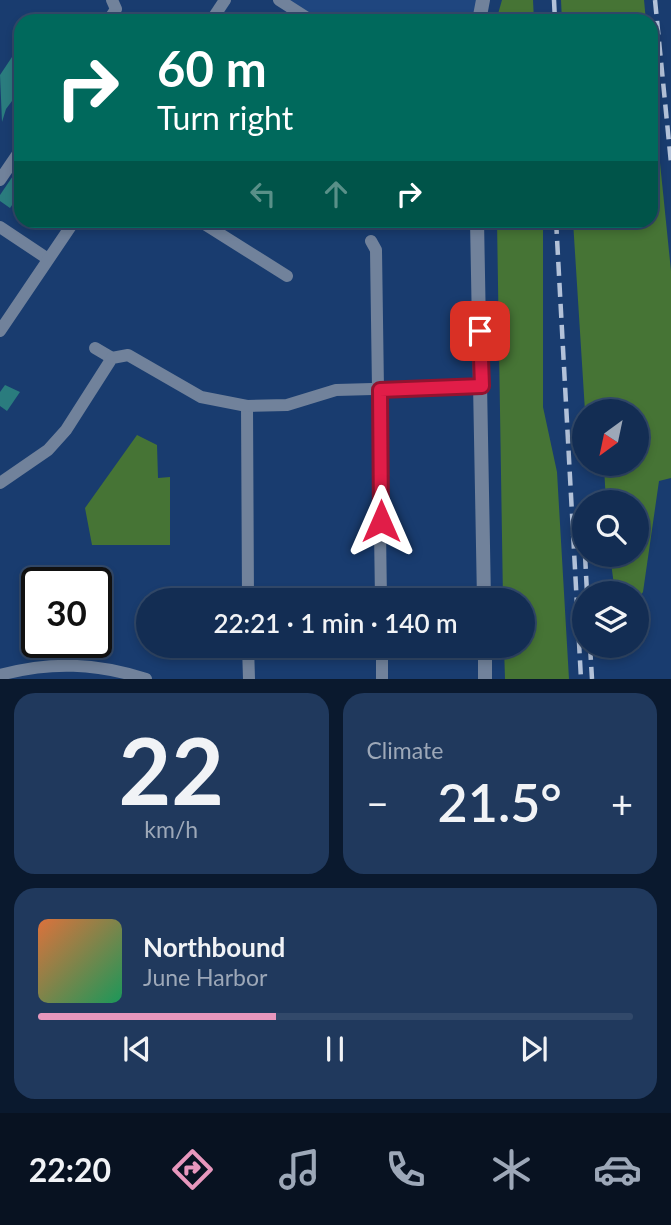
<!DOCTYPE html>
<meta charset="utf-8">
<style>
:root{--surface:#132d53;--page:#20395d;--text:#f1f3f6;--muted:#9da8b8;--line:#32496a;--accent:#e797bd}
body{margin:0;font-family:Lato,sans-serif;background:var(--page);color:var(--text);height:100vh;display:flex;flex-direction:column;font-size:26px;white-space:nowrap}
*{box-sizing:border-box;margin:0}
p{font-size:23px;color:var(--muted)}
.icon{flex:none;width:38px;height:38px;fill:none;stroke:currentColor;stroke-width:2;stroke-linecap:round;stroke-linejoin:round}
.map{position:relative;height:679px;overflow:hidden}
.sheet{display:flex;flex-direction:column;gap:14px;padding:14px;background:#0a192e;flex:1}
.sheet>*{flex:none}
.hud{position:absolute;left:14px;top:14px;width:644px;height:214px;border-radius:21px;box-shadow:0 4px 10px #0003,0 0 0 2px var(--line);background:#00695c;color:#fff;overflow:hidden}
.needle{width:46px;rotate:213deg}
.tools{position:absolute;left:572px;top:399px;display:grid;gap:14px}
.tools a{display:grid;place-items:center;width:77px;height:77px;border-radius:50%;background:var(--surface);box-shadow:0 4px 10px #0003,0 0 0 2px var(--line);font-size:35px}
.speed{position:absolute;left:21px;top:567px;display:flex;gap:14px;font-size:35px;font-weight:700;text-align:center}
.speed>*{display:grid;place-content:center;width:91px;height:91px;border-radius:50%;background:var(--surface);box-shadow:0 4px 10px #0003,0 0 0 2px var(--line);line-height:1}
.speed .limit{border:4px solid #111;border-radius:10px;background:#fff;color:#111}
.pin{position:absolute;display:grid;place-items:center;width:60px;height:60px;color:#fff;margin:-30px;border-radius:14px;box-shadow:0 4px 10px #0006}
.me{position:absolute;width:77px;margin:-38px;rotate:0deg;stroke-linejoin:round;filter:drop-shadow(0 0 5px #0008)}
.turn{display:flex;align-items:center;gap:24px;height:147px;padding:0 28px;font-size:32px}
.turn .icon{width:91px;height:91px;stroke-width:2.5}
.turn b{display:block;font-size:49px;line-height:60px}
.lanes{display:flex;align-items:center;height:66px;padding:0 28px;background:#0003;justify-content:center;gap:35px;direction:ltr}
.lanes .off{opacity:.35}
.big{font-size:52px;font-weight:600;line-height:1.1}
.sheet .widget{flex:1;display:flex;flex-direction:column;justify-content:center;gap:10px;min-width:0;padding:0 24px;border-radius:21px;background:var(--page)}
.sheet .dial{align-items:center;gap:0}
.dial b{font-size:91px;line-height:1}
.song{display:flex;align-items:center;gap:21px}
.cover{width:84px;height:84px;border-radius:10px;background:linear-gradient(135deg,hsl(20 70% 55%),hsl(150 70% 35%))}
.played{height:7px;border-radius:4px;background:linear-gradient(90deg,var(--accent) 40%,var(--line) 40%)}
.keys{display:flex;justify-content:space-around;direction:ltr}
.heat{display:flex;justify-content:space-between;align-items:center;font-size:38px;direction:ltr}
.sheet .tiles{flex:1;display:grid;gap:14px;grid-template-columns:1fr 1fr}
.widget:last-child{grid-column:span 2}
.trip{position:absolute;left:136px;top:588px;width:399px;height:70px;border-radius:35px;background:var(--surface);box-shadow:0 4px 10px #0003,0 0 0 2px var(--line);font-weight:600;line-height:70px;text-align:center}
.tab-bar{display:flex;height:112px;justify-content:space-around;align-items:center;background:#081221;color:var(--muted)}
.tab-bar .icon{width:49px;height:49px}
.tab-bar .active{color:var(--accent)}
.tab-bar b{font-size:32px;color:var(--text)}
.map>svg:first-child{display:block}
</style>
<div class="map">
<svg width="671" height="679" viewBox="0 0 671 679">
<rect width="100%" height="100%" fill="#193c6f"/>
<!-- built -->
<path fill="#1f467f" d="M279,0H484L480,21H312Z"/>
<!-- green -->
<g fill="#467435">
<path d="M502,0H533L534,21H496Z"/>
<path d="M561,0H644L646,21H562Z"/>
<path d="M651,74L671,271V478L659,481L643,592L637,600V593H615L610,555H637V502H606L604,467L595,464H637V411H585L573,221L651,220Z"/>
<path d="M497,221H543V407L557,472L569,679H505L504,646H523V600H503Z"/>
<path d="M137,435L157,445L158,478L170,477V545H92L85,508Z"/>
</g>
<!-- building -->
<g fill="#2a7c7e">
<path d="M12,57L21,64V89L6,109L2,122L0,75Z"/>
<path d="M21,164V192L10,208L0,201V195Z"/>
<path d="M5,385L20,392L7,411L0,406V392Z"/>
</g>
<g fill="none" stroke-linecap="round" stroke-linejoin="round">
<!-- minor -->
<g stroke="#71829b" stroke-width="12">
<path d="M279,0L312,21"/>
<path d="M108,21L116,9L112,0"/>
<path d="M211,21L225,0"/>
<path d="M0,180L21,149"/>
<path d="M198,220L287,276"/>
<path d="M0,227L48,259"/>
<path d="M371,241L376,250L381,600"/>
<path d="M0,331L75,220"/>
<path d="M95,348L112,358"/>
<path d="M247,406L248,600"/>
<path d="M0,483L48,450L66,430L112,358L128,355L201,397L247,406L287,405L336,390L482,386"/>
<path d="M248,646L249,679"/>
<path d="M382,646V679"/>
<path d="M0,675C51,661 96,663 146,679"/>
</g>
<!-- tertiary -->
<g stroke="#71829b" stroke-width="14">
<path d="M479,21L483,0"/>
<path d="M477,220L484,600"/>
<path d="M485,646V679"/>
</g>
<!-- rail -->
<g stroke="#b3c2d9" stroke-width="4.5" stroke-dasharray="14 7" stroke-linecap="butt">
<path d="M554,0L555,21"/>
<path d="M655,0L671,163"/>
<path d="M556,220L581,679"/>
<path d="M583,518L584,546"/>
<path d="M585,555L587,593"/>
<path d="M590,646L592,679"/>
</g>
</g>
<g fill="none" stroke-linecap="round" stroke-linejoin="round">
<!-- route casing -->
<g stroke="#92132f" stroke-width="18">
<path id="route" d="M381,521L380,390L482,386L480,331"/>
</g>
<!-- route -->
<use href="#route" stroke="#e11d48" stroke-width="12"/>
</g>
</svg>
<div class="tools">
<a><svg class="needle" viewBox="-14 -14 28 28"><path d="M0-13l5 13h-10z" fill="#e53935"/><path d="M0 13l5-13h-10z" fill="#9da8b8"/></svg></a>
<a><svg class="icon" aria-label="search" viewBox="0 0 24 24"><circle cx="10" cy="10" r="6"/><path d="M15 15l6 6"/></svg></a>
<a><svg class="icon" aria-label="layers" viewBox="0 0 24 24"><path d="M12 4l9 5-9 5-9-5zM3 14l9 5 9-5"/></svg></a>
</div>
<div class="speed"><div class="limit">30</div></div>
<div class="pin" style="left:480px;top:331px;background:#d93025"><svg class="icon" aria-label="arrive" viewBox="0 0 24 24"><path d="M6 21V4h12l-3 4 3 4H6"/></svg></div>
<svg class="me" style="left:381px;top:521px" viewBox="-20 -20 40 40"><path d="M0-17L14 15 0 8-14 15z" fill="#e11d48" stroke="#fff" stroke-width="4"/></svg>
<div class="trip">22:21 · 1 min · 140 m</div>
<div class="hud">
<div class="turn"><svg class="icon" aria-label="right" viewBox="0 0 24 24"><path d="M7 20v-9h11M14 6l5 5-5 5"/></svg><div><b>60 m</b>Turn right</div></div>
<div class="lanes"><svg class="icon off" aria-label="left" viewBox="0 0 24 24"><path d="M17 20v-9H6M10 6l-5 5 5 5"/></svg><svg class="icon off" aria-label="ahead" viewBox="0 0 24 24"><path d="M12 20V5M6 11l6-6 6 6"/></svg><svg class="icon" aria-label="right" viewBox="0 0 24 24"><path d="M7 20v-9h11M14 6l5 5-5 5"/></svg></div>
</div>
</div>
<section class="sheet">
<div class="tiles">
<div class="widget dial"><b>22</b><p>km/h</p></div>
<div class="widget"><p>Climate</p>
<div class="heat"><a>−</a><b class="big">21.5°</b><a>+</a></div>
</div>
<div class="widget">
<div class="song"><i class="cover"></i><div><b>Northbound</b><p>June Harbor</p></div></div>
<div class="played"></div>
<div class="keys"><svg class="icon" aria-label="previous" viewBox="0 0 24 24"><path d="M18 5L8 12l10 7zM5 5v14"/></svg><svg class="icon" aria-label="pause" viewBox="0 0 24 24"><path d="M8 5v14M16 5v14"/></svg><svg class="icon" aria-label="next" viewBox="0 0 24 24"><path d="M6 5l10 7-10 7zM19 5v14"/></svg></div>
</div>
</div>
</section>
<nav class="tab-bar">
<b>22:20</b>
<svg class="icon active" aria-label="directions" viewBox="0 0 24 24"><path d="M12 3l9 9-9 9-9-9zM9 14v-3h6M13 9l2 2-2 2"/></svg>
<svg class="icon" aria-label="music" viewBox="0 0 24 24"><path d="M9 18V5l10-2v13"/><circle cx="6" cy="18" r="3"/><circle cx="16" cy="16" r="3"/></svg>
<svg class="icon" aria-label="phone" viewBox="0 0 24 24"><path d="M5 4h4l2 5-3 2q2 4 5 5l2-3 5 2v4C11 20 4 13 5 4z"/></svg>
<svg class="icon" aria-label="climate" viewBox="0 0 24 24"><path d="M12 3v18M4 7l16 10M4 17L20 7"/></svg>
<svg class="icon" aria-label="car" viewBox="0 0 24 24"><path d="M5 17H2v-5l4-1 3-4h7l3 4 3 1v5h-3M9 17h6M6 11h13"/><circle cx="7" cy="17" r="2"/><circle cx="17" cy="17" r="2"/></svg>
</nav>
